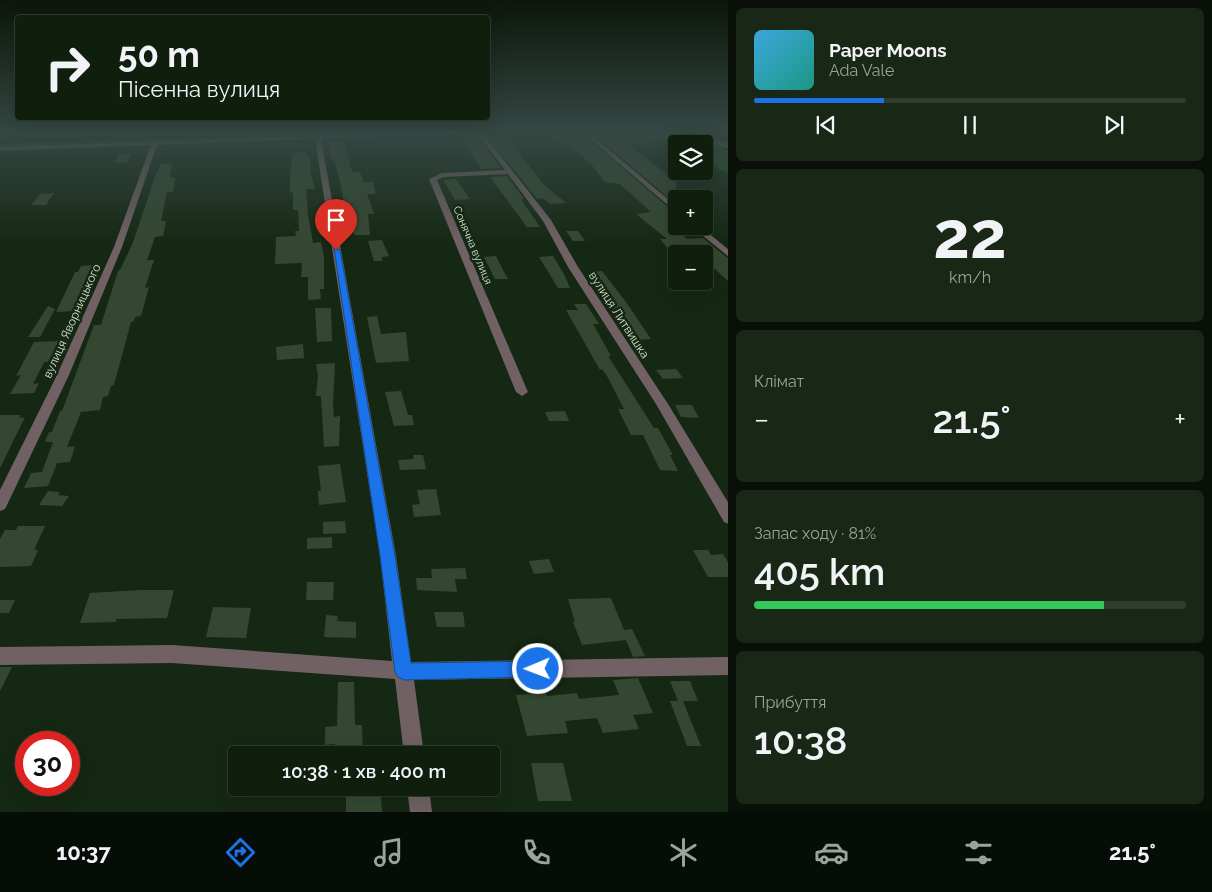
<!DOCTYPE html>
<html lang="uk">
<meta charset="utf-8">
<style>
:root{--surface:#101e0e;--page:#192717;--text:#f1f3f6;--muted:#9ca29e;--line:#303c2e;--accent:#1a73e8}
body{margin:0;font-family:Raleway,sans-serif;background:var(--page);color:var(--text);height:100vh;display:flex;flex-direction:column;font-size:19px;white-space:nowrap}
*{box-sizing:border-box;margin:0}
p{font-size:16px;color:var(--muted)}
.icon{flex:none;width:28px;height:28px;fill:none;stroke:currentColor;stroke-width:2;stroke-linecap:round;stroke-linejoin:round}
.map{position:relative;flex:1;overflow:hidden}
.panel{display:flex;flex-direction:column;gap:8px;padding:8px;background:#091008;width:484px}
.panel>*{flex:none}
.guide{position:absolute;left:15px;top:15px;width:475px;height:105px;border-radius:5px;box-shadow:0 5px 20px #0002,0 0 0 1px var(--line);background:#101e0e;color:var(--text);overflow:hidden}
.fabs{position:absolute;left:668px;top:135px;display:grid;gap:10px}
.fabs a{display:grid;place-items:center;width:45px;height:45px;border-radius:5px;background:var(--surface);box-shadow:0 5px 20px #0002,0 0 0 1px var(--line);font-size:25px}
.speed{position:absolute;left:15px;top:731px;display:flex;gap:10px;font-size:25px;font-weight:700;text-align:center}
.speed>*{display:grid;place-content:center;width:65px;height:65px;border-radius:50%;background:var(--surface);box-shadow:0 5px 20px #0002,0 0 0 1px var(--line);line-height:1}
.speed .limit{border:8px solid #d22;background:#fff;color:#111}
.pin{position:absolute;display:grid;place-items:center;width:42px;height:42px;color:#fff;margin:-51px -21px;border-radius:50% 50% 50% 0;rotate:-45deg;box-shadow:0 0 5px #0007}
.pin .icon{rotate:45deg}
.me{position:absolute;width:55px;margin:-28px;rotate:269deg;stroke-linejoin:round;filter:drop-shadow(0 0 4px #0008)}
.turn{display:flex;align-items:center;gap:18px;height:105px;padding:0 20px;font-size:22px}
.turn .icon{width:65px;height:65px;stroke-width:2.5}
.turn b{display:block;font-size:35px;line-height:42px}
.big{font-size:38px;font-weight:600;line-height:1.1}
.panel .tile{flex:1;display:flex;flex-direction:column;justify-content:center;gap:8px;min-width:0;padding:0 18px;border-radius:8px;background:var(--page)}
.panel .dial{align-items:center;gap:0}
.dial b{font-size:65px;line-height:1}
.song{display:flex;align-items:center;gap:15px}
.cover{width:60px;height:60px;border-radius:8px;background:linear-gradient(135deg,hsl(200 70% 55%),hsl(170 70% 35%))}
.played{height:5px;border-radius:2px;background:linear-gradient(90deg,var(--accent) 30%,var(--line) 30%)}
.keys{display:flex;justify-content:space-around;direction:ltr}
.heat{display:flex;justify-content:space-between;align-items:center;font-size:28px;direction:ltr}
.charge{height:8px;border-radius:4px;background:linear-gradient(90deg,#34c759 81%,var(--line) 0)}
.trip{position:absolute;left:228px;top:746px;width:272px;height:50px;border-radius:5px;background:var(--surface);box-shadow:0 5px 20px #0002,0 0 0 1px var(--line);font-weight:600;line-height:50px;text-align:center}
.tab-bar{display:flex;height:80px;justify-content:space-around;align-items:center;background:#060c06;color:var(--muted)}
.tab-bar .icon{width:35px;height:35px}
.tab-bar .on{color:var(--accent)}
.tab-bar b{font-size:22px;color:var(--text)}
main{display:flex;flex:1;min-height:0}
.map>svg:first-child{display:block}
</style>
<main>
<div class="map">
<svg width="729" height="812" viewBox="0 0 729 812">
<rect width="100%" height="100%" fill="#152813"/>
<!-- green -->
<g fill="#24511f">
<path d="M0,132H226L0,139Z"/>
<path d="M657,132C682,132 706,140 728,151V173L719,169L706,159L705,156L713,155L704,150L708,148L704,144L697,141L624,143L619,137L667,136Z"/>
</g>
<g fill="none" stroke-linecap="round" stroke-linejoin="round">
<!-- canal -->
<g fill="#175910" fill-rule="evenodd">
<path d="M361,132H402L399,134L0,148V144Z"/>
<path d="M683,132H691L729,142V146Z"/>
</g>
</g>
<!-- building -->
<g fill="#344831">
<path d="M575,133H581L676,214V229L687,239L703,238L729,259V282L704,259V254H694L691,250L670,251L660,239H667L636,214L651,212L620,184L605,182L591,164L571,146H565L551,134Z"/>
<path d="M592,133H607L614,138H619L676,181V204Z"/>
<path d="M505,135L543,184L566,203L550,204L543,198L537,199L487,136Z"/>
<path d="M477,136L501,168L481,169L460,137Z"/>
<path d="M343,140L352,172H360L363,182H373L376,194H367L374,214H368L370,235H354V232H348L345,219H347L340,182L335,162L331,158L330,141Z"/>
<path d="M306,152L307,156H310L311,170H310L315,189H306L308,215L313,243L321,242L324,257V289H320L321,299L308,300V277H301L302,263L275,264L276,237L296,236L295,231H299L298,210H293V192L290,193V175L293,153Z"/>
<path d="M119,154H131L126,163H114Z"/>
<path d="M172,163L170,177L175,178V181L173,192H167L161,221H166L163,236L155,237L147,260H154L145,288L149,287L141,316L135,317L134,321L131,322L114,385L111,386L108,396L103,397L100,410L81,412L67,447L75,446L70,462L57,463L48,486L24,488L31,473L42,472L53,442H45L49,432H52L60,411H62L94,325H101L118,271L120,270L132,245L156,174L161,164Z"/>
<path d="M507,176L524,199H521L540,227H527L490,177Z"/>
<path d="M456,179L470,199L455,200L443,180Z"/>
<path d="M54,193L46,205H31L40,194Z"/>
<path d="M566,231H578L585,241H573Z"/>
<path d="M382,240L389,256L382,257V261H374L368,241Z"/>
<path d="M496,256L504,272L508,279H495L484,257Z"/>
<path d="M553,256L564,274L570,288H558L539,257Z"/>
<path d="M94,265L75,311L56,312L75,272H78L81,266Z"/>
<path d="M602,271L626,302L651,339L636,340L589,272Z"/>
<path d="M574,304H586L599,324H593L611,356H608L654,428H658L673,455H670L678,471L660,470L643,435H631L618,409H624L607,376L602,369L600,370L566,310H578Z"/>
<path d="M48,306L55,309L40,337H28Z"/>
<path d="M315,308H331L332,341L317,342Z"/>
<path d="M377,316L381,334L406,332L409,361L376,363L367,317Z"/>
<path d="M59,341L48,362H44L33,384L39,383L34,393L10,394L21,375L16,376L34,342Z"/>
<path d="M303,344L304,358L277,360L276,347Z"/>
<path d="M335,363L333,404L334,417L340,416L339,446L324,447L321,396H316L318,375L316,364Z"/>
<path d="M676,369L683,378L663,379L656,370Z"/>
<path d="M401,391L408,415H412L414,425L394,426L385,392Z"/>
<path d="M675,405H692L699,418L681,417Z"/>
<path d="M565,411L569,421H549L545,412Z"/>
<path d="M0,415H21L19,418L25,417L0,468Z"/>
<path d="M413,455H423L426,469L400,470L398,460L414,459Z"/>
<path d="M340,464L346,502L319,505L318,491H321L318,466Z"/>
<path d="M436,489L441,515L414,517L412,505L420,504L417,490Z"/>
<path d="M48,491L60,492L58,495L69,496L62,506L39,505Z"/>
<path d="M345,521L346,533L323,534V522Z"/>
<path d="M18,526H45L34,550H38L31,566L0,567V539L5,530H16Z"/>
<path d="M332,537V548L307,549V538Z"/>
<path d="M693,550H708L711,555L723,554L729,564V577H708Z"/>
<path d="M549,559L554,572L534,574L529,561Z"/>
<path d="M465,568L467,579H455L457,592L417,590L416,578H432L431,569Z"/>
<path d="M307,582H334L333,600H306Z"/>
<path d="M141,590H174L167,618L116,619V622L80,623L90,593Z"/>
<path d="M611,598L624,630L632,629L645,656L633,657L626,640L582,645L573,622H575L568,599Z"/>
<path d="M0,600H15L9,613H0Z"/>
<path d="M213,607L251,608L246,638L206,637Z"/>
<path d="M434,612H463L465,627H437Z"/>
<path d="M326,615L338,616L337,621L356,622V638L324,637Z"/>
<path d="M0,667H12L0,691Z"/>
<path d="M638,678L653,713L633,715L639,729L603,733L597,718L565,721L568,733L527,736L516,695L546,693L547,696L577,693L579,699L619,695L613,680Z"/>
<path d="M670,681H690L698,701H681H683L701,746H687L670,701H678Z"/>
<path d="M338,682H354L355,725H362L363,755H335V744L325,745V727L337,726Z"/>
<path d="M531,763H563L572,801H538Z"/>
<path d="M366,788V796H381L382,812H346V789Z"/>
</g>
<g fill="none" stroke-linecap="round" stroke-linejoin="round">
<!-- minor -->
<g fill="#716165" fill-rule="evenodd">
<path d="M421,132H460L457,134L321,139L396,556L411,662L729,657V675L414,680L424,755H404L395,679L172,663L0,665V647L172,645L392,661L380,556L315,139L157,145L122,247L69,375L7,505L5,509L0,511V490L57,375L114,247L151,145L0,151V147Z"/>
<path d="M476,132H482L551,220L578,267L668,404L729,504V524L724,522L656,404L568,267L543,221L508,174L443,177L437,180L528,392L522,396L516,392L429,179L442,173L505,170Z"/>
<path d="M582,132H588L676,206V212Z"/>
<path d="M675,132L699,134L729,145V149Z"/>
<path d="M691,226H700L729,250V257Z"/>
<path d="M407,788H429L432,812H410Z"/>
</g>
</g>
<!-- sky -->
<linearGradient id="sky" x2="0" y2="1"><stop stop-color="#0c160a"/><stop offset="0.54" stop-color="#354844"/><stop offset="1" stop-color="#354844" stop-opacity="0"/></linearGradient>
<rect width="729" height="245" fill="url(#sky)"/>
<!-- route -->
<path fill="#1a73e8" stroke="#114b97" d="M334,248L340,250L395,556L411,663L538,661L544,663L546,669L544,675L538,677L404,680L398,677L395,672L380,556Z"/>
<g text-anchor="middle" stroke-width="5" stroke-linejoin="round" paint-order="stroke">
<!-- far-street labels -->
<g font-size="11" fill="#d3dfd1" stroke="#152813">
<text transform="translate(473 245) rotate(67)" y="4">Сонячна вулиця</text>
</g>
<!-- street labels -->
<g font-size="12" fill="#d3dfd1" stroke="#152813">
<text transform="translate(619 315) rotate(57)" y="4">вулиця Литвишка</text>
<text transform="translate(72 321) rotate(-66)" y="4">вулиця Яворницького</text>
</g>
</g>
</svg>
<div class="fabs">
<a><svg class="icon" aria-label="layers" viewBox="0 0 24 24"><path d="M12 4l9 5-9 5-9-5zM3 14l9 5 9-5"/></svg></a>
<a>+</a>
<a>−</a>
</div>
<div class="speed"><div class="limit">30</div></div>
<div class="pin" style="left:336px;top:250px;background:#d93025"><svg class="icon" aria-label="arrive" viewBox="0 0 24 24"><path d="M6 21V4h12l-3 4 3 4H6"/></svg></div>
<svg class="me" style="left:538px;top:669px" viewBox="-20 -20 40 40"><circle r="17" fill="#1a73e8" stroke="#fff" stroke-width="3"/><path d="M0-11L8 9 0 5-8 9z" fill="#fff"/></svg>
<div class="trip">10:38 · 1 хв · 400 m</div>
<div class="guide">
<div class="turn"><svg class="icon" aria-label="right" viewBox="0 0 24 24"><path d="M7 20v-9h11M14 6l5 5-5 5"/></svg><div><b>50 m</b>Пісенна вулиця</div></div>
</div>
</div>
<section class="panel">
<div class="tile">
<div class="song"><i class="cover"></i><div><b>Paper Moons</b><p>Ada Vale</p></div></div>
<div class="played"></div>
<div class="keys"><svg class="icon" aria-label="previous" viewBox="0 0 24 24"><path d="M18 5L8 12l10 7zM5 5v14"/></svg><svg class="icon" aria-label="pause" viewBox="0 0 24 24"><path d="M8 5v14M16 5v14"/></svg><svg class="icon" aria-label="next" viewBox="0 0 24 24"><path d="M6 5l10 7-10 7zM19 5v14"/></svg></div>
</div>
<div class="tile dial"><b>22</b><p>km/h</p></div>
<div class="tile"><p>Клімат</p>
<div class="heat"><a>−</a><b class="big">21.5°</b><a>+</a></div>
</div>
<div class="tile"><p>Запас ходу · 81%</p><b class="big">405 km</b><div class="charge"></div></div>
<div class="tile"><p>Прибуття</p><b class="big">10:38</b></div>
</section>
</main>
<nav class="tab-bar">
<b>10:37</b>
<svg class="icon on" aria-label="directions" viewBox="0 0 24 24"><path d="M12 3l9 9-9 9-9-9zM9 14v-3h6M13 9l2 2-2 2"/></svg>
<svg class="icon" aria-label="music" viewBox="0 0 24 24"><path d="M9 18V5l10-2v13"/><circle cx="6" cy="18" r="3"/><circle cx="16" cy="16" r="3"/></svg>
<svg class="icon" aria-label="phone" viewBox="0 0 24 24"><path d="M5 4h4l2 5-3 2q2 4 5 5l2-3 5 2v4C11 20 4 13 5 4z"/></svg>
<svg class="icon" aria-label="climate" viewBox="0 0 24 24"><path d="M12 3v18M4 7l16 10M4 17L20 7"/></svg>
<svg class="icon" aria-label="car" viewBox="0 0 24 24"><path d="M5 17H2v-5l4-1 3-4h7l3 4 3 1v5h-3M9 17h6M6 11h13"/><circle cx="7" cy="17" r="2"/><circle cx="17" cy="17" r="2"/></svg>
<svg class="icon" aria-label="filters" viewBox="0 0 24 24"><path d="M4 7h16M4 17h16"/><circle cx="9" cy="7" r="2"/><circle cx="15" cy="17" r="2"/></svg>
<b>21.5°</b>
</nav>
